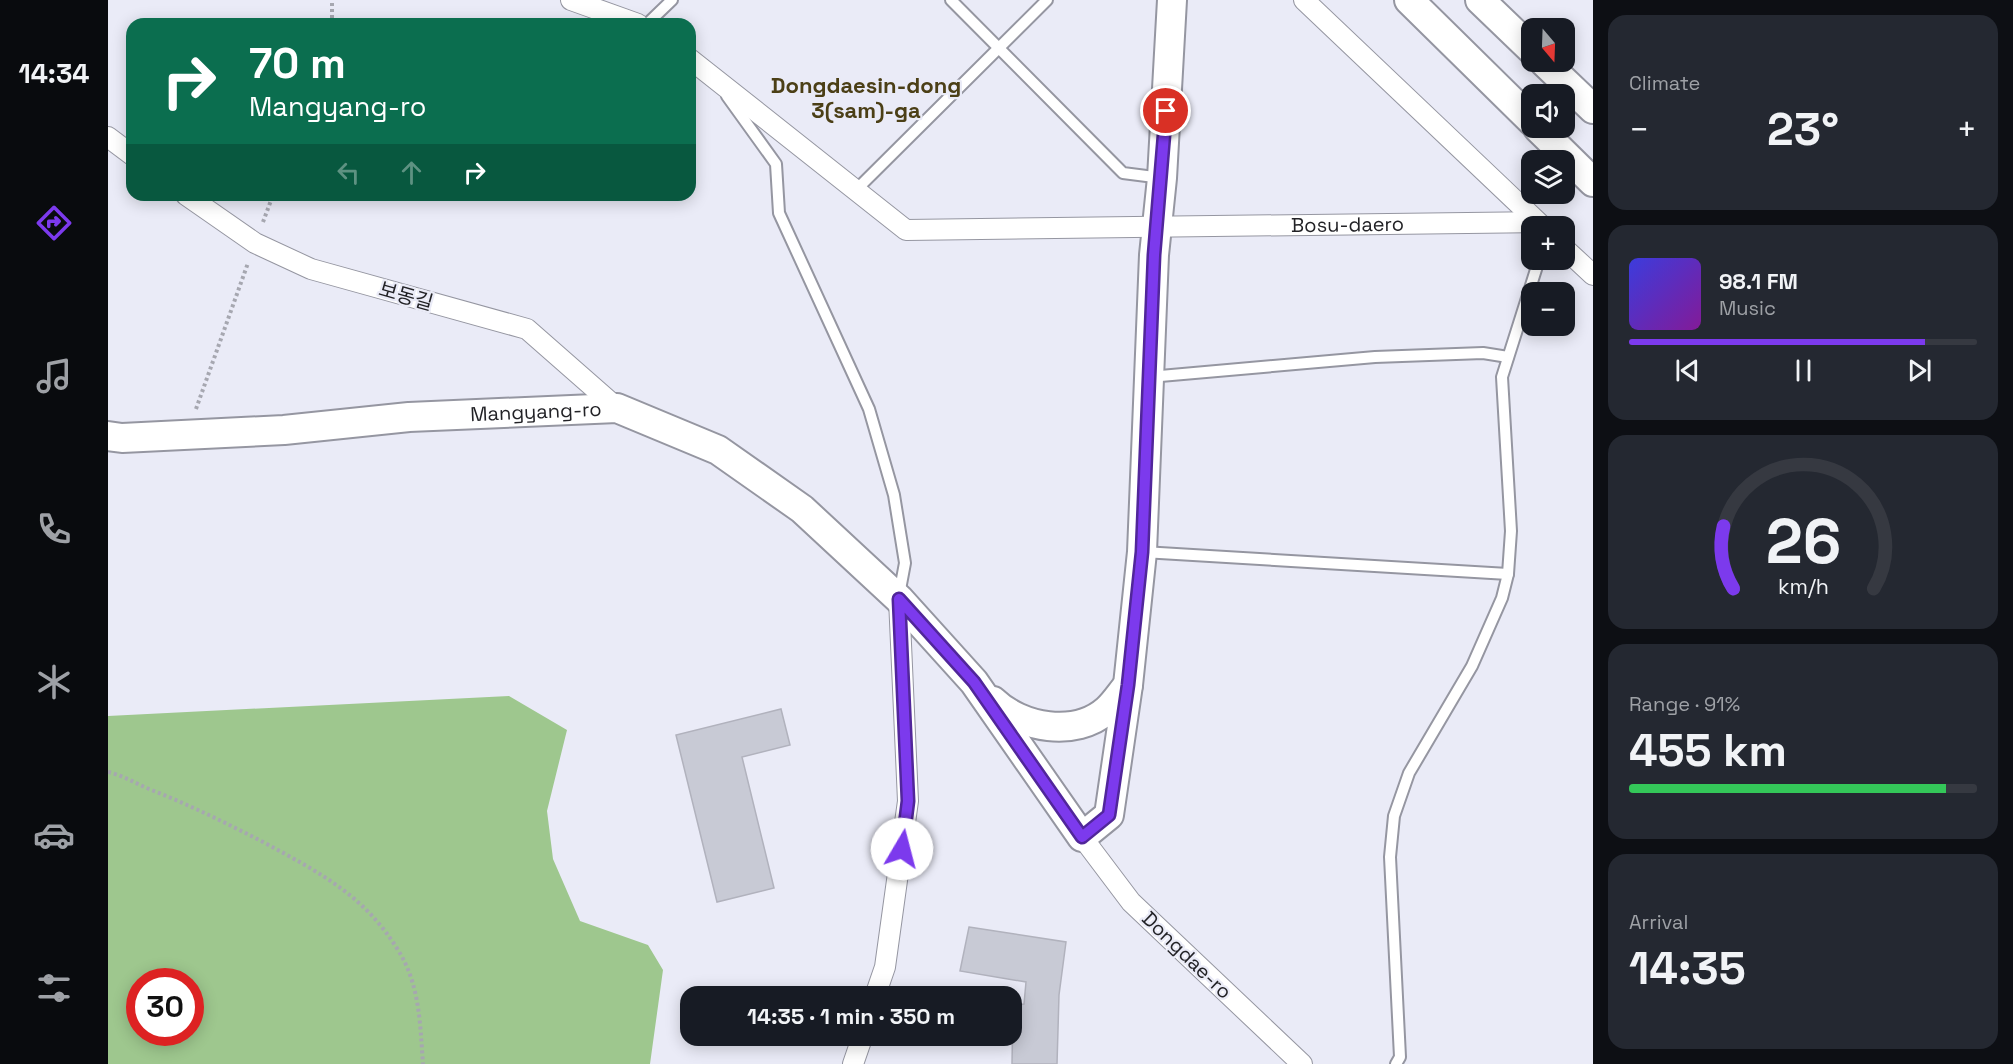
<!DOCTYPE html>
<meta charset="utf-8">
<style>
:root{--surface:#171b24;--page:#242831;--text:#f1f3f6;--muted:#9ea1a6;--line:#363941;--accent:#7c3aed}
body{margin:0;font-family:"Space Grotesk","Noto Sans KR",sans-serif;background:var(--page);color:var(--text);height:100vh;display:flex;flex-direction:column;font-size:22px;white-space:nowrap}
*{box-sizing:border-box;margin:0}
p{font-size:20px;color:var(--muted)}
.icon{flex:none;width:33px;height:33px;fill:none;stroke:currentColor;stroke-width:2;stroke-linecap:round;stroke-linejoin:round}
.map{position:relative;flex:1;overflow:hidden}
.drawer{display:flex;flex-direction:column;gap:15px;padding:15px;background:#0d0f14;width:420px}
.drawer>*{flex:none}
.hud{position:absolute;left:18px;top:18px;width:570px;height:183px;border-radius:18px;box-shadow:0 3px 15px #0003;background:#0b6e4f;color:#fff;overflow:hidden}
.needle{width:39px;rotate:161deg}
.fabs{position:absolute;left:1413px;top:18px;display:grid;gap:12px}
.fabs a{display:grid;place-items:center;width:54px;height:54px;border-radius:12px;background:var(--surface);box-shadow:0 3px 15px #0003;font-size:30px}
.speed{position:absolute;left:18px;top:968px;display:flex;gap:12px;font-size:30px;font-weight:700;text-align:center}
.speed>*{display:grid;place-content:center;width:78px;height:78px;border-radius:50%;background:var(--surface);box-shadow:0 3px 15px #0003;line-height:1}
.speed .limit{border:9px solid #d22;background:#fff;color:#111}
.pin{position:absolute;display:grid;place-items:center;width:51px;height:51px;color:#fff;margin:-26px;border:3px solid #fff;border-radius:50%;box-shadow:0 2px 6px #0007}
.me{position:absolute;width:66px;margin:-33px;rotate:8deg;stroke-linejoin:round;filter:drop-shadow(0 0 4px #0008)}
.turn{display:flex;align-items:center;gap:21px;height:126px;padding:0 24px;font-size:27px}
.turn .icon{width:78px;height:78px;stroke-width:2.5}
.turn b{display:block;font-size:42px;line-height:51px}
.lanes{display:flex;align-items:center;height:57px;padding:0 24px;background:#0003;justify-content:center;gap:30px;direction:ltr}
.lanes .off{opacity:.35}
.big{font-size:45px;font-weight:800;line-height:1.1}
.drawer .card{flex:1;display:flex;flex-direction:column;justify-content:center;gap:9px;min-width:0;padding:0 21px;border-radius:18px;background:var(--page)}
.drawer .dial{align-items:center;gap:0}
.dial svg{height:156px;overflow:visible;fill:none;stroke:var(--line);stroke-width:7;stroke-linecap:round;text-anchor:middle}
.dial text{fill:var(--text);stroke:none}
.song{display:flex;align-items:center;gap:18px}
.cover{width:72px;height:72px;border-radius:9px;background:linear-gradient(135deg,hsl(240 70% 55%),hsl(290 70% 35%))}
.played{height:6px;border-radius:3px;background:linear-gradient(90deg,var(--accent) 85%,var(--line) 85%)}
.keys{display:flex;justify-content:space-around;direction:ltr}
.heat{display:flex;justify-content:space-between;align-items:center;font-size:33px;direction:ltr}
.charge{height:9px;border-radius:4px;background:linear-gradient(90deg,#34c759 91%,var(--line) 0)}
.trip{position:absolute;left:572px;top:986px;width:342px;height:60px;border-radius:18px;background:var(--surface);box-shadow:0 3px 15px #0003;font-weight:800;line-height:60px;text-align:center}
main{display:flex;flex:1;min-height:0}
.tabs{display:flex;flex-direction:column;width:108px;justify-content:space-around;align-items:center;background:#090b0e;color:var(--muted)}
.tabs .icon{width:42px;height:42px}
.tabs .on{color:var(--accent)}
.tabs b{font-size:27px;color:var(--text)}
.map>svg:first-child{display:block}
</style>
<main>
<nav class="tabs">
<b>14:34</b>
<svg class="icon on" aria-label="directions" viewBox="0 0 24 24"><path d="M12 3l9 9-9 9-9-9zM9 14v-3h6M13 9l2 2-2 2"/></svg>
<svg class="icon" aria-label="music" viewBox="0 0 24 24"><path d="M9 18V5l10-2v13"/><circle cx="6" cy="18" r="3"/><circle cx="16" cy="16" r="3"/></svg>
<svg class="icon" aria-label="phone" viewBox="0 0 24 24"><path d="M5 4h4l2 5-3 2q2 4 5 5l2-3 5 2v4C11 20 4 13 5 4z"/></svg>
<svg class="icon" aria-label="climate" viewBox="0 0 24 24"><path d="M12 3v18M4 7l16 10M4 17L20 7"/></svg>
<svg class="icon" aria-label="car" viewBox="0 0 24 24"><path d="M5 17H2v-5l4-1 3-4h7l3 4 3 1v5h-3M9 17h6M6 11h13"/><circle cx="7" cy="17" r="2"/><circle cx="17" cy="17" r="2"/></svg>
<svg class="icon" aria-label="filters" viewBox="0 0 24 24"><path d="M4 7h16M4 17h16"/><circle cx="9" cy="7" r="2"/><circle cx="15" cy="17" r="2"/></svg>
</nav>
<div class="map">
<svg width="1485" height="1064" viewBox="0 0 1485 1064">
<rect width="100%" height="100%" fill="#eaebf7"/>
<!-- forest -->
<path fill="#9ec78e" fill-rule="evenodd" d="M401,696L459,730L439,811L445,859L472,921L540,945L555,970L542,1064H0V716ZM32,981H82V1032H32Z"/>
<!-- building -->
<g fill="#c8cad5" stroke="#b1b2bd" stroke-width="1.5">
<path d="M673,709L682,745L634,757L666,888L609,902L568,735Z"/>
<path d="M861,927L958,942L951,995L949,1064H904L905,1005L916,1004L918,982L852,971Z"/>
</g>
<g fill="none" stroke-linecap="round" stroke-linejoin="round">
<!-- lane casing -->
<g stroke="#9596a1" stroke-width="14">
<g id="lane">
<path d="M843,0L1015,173L1054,178"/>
<path d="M539,24L564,0"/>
<path d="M619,96L668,164L671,213L761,409L786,495L797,563L791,595"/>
<path d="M748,190L939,0"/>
<path d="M1041,377L1267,357L1375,353L1400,357"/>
<path d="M1035,552L1400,574"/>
<path d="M1288,1064L1292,1057L1282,857L1286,816L1301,773L1364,666L1394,598L1400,574L1403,531L1394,377L1431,260"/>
</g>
</g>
<!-- street casing -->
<g stroke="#9596a1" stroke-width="22">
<g id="street">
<path d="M463,0L530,24"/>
<path d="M1196,0L1434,226"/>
<path id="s1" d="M582,59L798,230L1429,222"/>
<path d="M0,137L24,155"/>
<path d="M78,195L147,243L203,269L419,329L509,408"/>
<path d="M1456,248L1485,275"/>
<path d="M974,837L1023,902L1194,1064"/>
<path d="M767,996L777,967L800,801L791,599"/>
<path d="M745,1064L755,1035"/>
</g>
</g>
<!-- secondary casing -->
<g stroke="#9596a1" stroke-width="32">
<g id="secondary">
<path d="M1301,0L1424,121"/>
<path d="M1372,0L1424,50"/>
<path d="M1436,62L1485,109"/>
<path d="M1430,128L1485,182"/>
<path id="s2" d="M0,436L14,438L176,430L301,417L509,408L610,450L694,509L791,599L866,682L974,837L1001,815L1020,685L1034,552L1046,255L1054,178L1064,0"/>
<path d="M885,701C913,728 967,738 999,710C1007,703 1013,693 1020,685"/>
</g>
</g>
<!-- path -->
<g stroke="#a6a7b0" stroke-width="4" stroke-dasharray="3 3" stroke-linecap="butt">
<path d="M224,24V0"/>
<path d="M155,222L165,195"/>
<path d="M88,409L140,263"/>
<path d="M0,772C17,776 30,785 46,791C84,806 120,824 157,843C212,873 256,895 290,950C312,985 312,1024 315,1064"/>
</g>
<!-- lane -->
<use href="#lane" stroke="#fff" stroke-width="10"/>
<!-- street -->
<use href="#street" stroke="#fff" stroke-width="20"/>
<!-- secondary -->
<use href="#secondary" stroke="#fff" stroke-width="28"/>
</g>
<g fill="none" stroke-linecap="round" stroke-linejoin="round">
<!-- route casing -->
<g stroke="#51269a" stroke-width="15">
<path id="route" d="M794,849L800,801L791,599L866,682L974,837L1001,815L1020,685L1034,552L1046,255L1058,111"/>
</g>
<!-- route -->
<use href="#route" stroke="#7c3aed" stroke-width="10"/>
</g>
<g text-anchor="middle" stroke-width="4.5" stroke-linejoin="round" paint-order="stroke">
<!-- street labels -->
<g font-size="20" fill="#222226" stroke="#eaebf7">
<text dy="7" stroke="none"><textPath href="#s1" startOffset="717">Bosu-daero</textPath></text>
<text transform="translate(298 296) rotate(16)" y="7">보동길</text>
<text dy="7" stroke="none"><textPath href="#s2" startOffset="429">Mangyang-ro</textPath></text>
<text transform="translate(1079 955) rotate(44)" y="7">Dongdae-ro</text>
</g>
<!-- quarter labels -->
<g font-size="22" font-weight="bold" fill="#4b3f16" stroke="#eaebf7">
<text x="758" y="93">Dongdaesin-dong<tspan x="758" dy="25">3(sam)-ga</tspan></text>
</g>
</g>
</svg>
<div class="fabs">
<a><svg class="needle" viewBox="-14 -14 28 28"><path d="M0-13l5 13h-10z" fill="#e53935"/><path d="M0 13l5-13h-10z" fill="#9ea1a6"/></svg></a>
<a><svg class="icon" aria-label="sound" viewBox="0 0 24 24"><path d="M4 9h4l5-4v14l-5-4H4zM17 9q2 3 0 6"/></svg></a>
<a><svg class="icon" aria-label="layers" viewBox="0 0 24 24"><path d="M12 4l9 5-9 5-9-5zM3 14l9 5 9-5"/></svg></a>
<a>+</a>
<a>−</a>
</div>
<div class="speed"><div class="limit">30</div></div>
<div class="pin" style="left:1058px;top:111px;background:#d93025"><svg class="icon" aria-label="arrive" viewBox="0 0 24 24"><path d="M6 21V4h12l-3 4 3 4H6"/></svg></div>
<svg class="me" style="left:794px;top:849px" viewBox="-20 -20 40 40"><circle r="19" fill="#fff"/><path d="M0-13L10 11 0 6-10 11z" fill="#7c3aed"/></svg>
<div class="trip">14:35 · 1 min · 350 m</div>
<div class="hud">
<div class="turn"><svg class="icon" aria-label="right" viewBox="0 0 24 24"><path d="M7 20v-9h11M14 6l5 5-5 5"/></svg><div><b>70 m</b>Mangyang-ro</div></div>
<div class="lanes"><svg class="icon off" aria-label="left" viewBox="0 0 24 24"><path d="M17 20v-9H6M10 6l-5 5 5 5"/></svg><svg class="icon off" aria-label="ahead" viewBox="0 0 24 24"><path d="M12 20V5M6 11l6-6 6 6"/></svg><svg class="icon" aria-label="right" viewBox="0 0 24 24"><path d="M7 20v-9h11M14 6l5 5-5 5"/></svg></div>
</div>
</div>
<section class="drawer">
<div class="card"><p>Climate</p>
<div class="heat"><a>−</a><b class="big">23°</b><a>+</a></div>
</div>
<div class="card">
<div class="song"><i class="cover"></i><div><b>98.1 FM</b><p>Music</p></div></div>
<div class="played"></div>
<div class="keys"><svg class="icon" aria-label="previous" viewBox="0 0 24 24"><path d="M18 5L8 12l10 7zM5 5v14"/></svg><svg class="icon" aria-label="pause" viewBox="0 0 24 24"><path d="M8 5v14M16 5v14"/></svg><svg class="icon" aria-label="next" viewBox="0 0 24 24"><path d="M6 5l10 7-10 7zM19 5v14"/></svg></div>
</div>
<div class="card dial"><svg viewBox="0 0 100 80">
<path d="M14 69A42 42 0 1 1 86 69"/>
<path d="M14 69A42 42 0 0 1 9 37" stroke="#7c3aed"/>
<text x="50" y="56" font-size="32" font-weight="700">26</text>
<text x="50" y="72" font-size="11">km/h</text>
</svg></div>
<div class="card"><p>Range · 91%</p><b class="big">455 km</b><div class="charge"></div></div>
<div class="card"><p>Arrival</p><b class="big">14:35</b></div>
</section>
</main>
